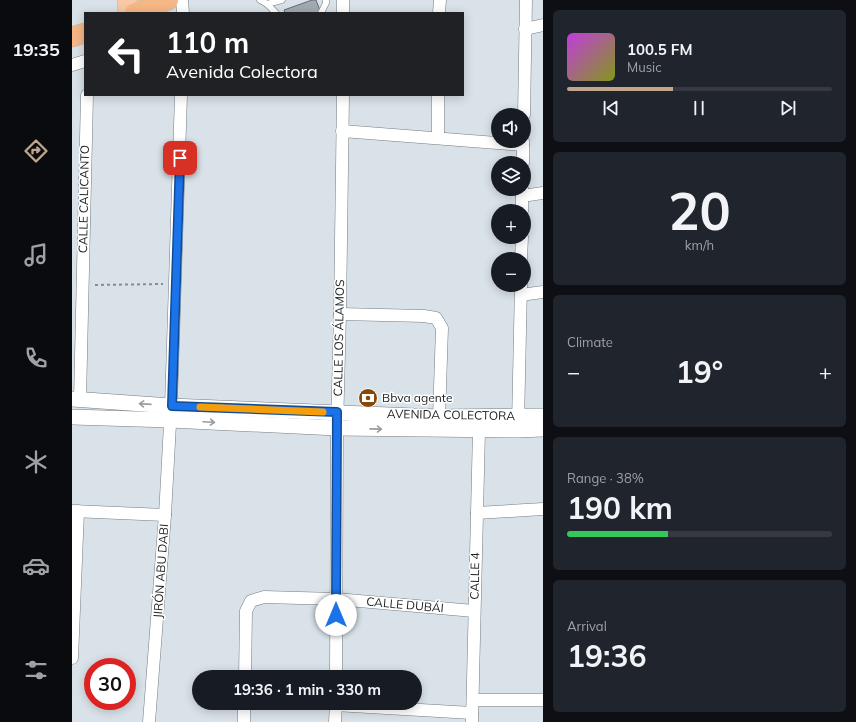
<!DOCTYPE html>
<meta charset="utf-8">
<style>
:root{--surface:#171b24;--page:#20242c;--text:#f1f3f6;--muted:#9ea1a6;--line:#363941;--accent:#c1a68b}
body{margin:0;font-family:Mulish,sans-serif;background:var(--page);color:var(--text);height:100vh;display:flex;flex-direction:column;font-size:15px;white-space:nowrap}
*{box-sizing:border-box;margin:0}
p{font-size:13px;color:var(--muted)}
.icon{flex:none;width:22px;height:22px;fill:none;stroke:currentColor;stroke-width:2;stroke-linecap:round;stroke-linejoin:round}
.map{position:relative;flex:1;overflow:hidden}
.details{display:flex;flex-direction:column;gap:10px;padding:10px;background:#0d0f14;width:313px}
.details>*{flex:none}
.hud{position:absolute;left:12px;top:12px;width:380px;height:84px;border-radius:0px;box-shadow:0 2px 10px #0003;background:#202124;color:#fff;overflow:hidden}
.tools{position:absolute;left:419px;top:108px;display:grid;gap:8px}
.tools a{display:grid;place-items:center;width:40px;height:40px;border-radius:50%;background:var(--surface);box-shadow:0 2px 10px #0003;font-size:20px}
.speed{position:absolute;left:12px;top:658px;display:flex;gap:8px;font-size:20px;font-weight:700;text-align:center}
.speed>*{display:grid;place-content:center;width:52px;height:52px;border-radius:50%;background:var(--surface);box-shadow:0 2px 10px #0003;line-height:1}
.speed .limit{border:6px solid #d22;background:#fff;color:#111}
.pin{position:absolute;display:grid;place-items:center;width:34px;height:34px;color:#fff;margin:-17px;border-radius:8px;box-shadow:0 2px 6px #0006}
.me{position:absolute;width:44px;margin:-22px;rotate:0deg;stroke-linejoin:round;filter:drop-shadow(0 0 3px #0008)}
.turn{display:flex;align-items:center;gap:14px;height:84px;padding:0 16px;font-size:18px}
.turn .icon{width:52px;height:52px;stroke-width:2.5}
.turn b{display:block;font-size:28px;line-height:34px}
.big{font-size:30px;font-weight:700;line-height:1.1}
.details .tile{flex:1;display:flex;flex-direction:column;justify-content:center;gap:6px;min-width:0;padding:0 14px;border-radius:6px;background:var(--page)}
.details .dial{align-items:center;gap:0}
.dial b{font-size:52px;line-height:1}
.song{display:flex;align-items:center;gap:12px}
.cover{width:48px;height:48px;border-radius:6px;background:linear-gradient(135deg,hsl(290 70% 55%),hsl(70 70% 35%))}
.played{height:4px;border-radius:2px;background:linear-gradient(90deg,var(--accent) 40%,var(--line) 40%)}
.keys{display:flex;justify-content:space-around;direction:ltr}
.heat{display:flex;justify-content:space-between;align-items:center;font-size:22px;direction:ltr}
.charge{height:6px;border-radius:3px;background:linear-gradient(90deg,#34c759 38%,var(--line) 0)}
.trip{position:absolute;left:120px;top:670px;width:230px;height:40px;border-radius:20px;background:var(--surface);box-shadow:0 2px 10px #0003;font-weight:700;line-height:40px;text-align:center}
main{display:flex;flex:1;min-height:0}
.tabs{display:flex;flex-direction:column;width:72px;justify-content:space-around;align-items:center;background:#090b0e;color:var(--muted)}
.tabs .icon{width:28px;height:28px}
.tabs .selected{color:var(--accent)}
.tabs b{font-size:18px;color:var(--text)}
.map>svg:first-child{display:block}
</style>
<main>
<nav class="tabs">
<b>19:35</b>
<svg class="icon selected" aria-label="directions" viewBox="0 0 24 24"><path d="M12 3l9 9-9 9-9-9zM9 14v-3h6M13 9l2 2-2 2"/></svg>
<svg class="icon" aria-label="music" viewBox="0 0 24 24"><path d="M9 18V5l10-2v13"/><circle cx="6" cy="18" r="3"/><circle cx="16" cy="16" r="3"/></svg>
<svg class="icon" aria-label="phone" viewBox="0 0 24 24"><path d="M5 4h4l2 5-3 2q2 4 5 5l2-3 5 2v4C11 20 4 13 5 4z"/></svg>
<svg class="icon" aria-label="climate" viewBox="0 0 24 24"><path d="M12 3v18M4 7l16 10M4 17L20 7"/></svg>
<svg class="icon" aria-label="car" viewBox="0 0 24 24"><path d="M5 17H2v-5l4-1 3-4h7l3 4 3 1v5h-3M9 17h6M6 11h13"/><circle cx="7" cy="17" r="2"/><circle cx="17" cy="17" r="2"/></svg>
<svg class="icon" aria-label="filters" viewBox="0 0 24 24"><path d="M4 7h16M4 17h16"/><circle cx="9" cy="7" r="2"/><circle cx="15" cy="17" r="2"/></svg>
</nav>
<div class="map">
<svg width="471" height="722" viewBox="0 0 471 722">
<rect width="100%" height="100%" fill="#d9e2e8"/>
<!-- building -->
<path fill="#a1aab0" stroke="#636b70" d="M240,0H244L249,13H213L212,10Z"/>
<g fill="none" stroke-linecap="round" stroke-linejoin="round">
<!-- service casing -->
<g stroke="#747c81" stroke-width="7">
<g id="service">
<path d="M188,0L195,4L210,0"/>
<path d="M195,4L204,13"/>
<path d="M249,13L254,3V0"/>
</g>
</g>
<!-- minor casing -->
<g stroke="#747c81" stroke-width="13">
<g id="minor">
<path d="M110,0L111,13"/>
<path d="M271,13V0"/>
<path d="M367,13L368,0"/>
<path d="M453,29L471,25"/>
<path d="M0,65L13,61"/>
<path d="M452,115L454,0"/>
<path d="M270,131L451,145"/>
<path d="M366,138V95"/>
<path d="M451,163V141"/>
<path d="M450,196L471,193"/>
<path d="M450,211V189"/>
<path d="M449,259L450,237"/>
<path d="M449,295L471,292"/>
<path d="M268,314L352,316L364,318L370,328L367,417"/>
<path d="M8,400L15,95"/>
<path d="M446,424L449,285"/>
<path d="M0,511L93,515"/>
<path d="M405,513L471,509"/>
<path d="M0,658L6,511"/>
<path d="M173,677L174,611L179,601L192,597L264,599L402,611"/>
<path d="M264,677L265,428L268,314L271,95"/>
<path d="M401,700H471"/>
<path d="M263,705L400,713"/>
<path d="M77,722L93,515L99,406L109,95"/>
<path d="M172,722V703"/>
<path d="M263,722L264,703"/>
<path d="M400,722L407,430"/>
</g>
</g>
<!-- tertiary casing -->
<g stroke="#747c81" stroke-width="16">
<g id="tertiary">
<path d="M0,399L99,406L367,417L471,416"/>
<path d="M0,417L98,420L265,428L446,430L471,429"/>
</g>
</g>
<!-- primary casing -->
<g stroke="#bcbdbe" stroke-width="20">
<path id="primary" d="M55,13V0"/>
</g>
<!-- trunk casing -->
<g stroke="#bcbdbe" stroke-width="21">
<g id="trunk">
<path d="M63,13L96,0"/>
<path d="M0,37L13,33"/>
</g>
</g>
<!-- path -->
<path stroke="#868c91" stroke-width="2" stroke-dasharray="3 3" stroke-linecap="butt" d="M23,285L91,284"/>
<!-- service -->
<use href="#service" stroke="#fff" stroke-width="6"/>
<!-- minor -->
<use href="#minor" stroke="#fff" stroke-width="12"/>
<!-- tertiary -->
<use href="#tertiary" stroke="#fff" stroke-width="15"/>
<!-- primary -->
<use href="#primary" stroke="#f8c9a4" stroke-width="19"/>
<!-- trunk -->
<use href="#trunk" stroke="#f6b786" stroke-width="20"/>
</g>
<!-- one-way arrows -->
<defs><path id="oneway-shaft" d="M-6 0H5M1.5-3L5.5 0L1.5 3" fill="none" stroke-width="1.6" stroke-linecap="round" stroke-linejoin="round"/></defs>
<g stroke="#9b9c9d">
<use href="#oneway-shaft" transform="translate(73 404) rotate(-176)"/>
<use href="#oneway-shaft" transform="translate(137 422) rotate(3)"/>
<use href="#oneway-shaft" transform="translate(304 429) rotate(1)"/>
</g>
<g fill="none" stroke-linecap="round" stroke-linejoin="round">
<!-- route casing -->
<g stroke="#114b97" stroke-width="10">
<path id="route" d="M108,158L100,406L265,412L264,615"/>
</g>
<!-- route -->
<use href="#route" stroke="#1a73e8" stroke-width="7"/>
<!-- slow -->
<path stroke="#f59e0b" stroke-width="7" d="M128,407L251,412"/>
</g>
<!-- icons -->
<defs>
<g id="bank-disc" transform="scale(1)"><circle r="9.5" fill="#864809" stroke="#fff"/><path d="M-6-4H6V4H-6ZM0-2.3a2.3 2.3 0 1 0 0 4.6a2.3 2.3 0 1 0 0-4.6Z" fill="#fff"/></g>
</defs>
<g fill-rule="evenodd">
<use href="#bank-disc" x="296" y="398"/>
</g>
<g text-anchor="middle" stroke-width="3" stroke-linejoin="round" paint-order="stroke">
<!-- street labels -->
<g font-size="12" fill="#202325" stroke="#fff">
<text transform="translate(12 199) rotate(-89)" y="4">CALLE CALICANTO</text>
<text transform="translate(267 338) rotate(-89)" y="4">CALLE LOS ÁLAMOS</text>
<text transform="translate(379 415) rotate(1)" y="4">AVENIDA COLECTORA</text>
<text transform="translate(89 571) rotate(-86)" y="4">JIRÓN ABU DABI</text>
<text transform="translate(403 576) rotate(-89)" y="4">CALLE 4</text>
<text transform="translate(333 605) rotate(5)" y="4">CALLE DUBÁI</text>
</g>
<!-- poi labels -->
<g font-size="12" fill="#202325" stroke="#fff" text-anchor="start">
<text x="310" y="402">Bbva agente</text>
</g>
</g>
</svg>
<div class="tools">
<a><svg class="icon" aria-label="sound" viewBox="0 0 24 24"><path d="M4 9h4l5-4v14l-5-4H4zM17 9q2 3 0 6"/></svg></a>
<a><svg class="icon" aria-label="layers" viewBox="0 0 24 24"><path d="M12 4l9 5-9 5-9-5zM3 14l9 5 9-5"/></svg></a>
<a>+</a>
<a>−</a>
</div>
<div class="speed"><div class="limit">30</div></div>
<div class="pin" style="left:108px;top:158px;background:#d93025"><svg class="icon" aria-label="arrive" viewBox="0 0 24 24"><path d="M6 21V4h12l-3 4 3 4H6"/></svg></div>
<svg class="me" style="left:264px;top:615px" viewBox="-20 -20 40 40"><circle r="19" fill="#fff"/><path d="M0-13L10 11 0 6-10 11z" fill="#1a73e8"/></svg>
<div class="trip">19:36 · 1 min · 330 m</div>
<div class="hud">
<div class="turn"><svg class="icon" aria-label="left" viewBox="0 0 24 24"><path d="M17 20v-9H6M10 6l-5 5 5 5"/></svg><div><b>110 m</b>Avenida Colectora</div></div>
</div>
</div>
<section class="details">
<div class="tile">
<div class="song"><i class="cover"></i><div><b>100.5 FM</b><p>Music</p></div></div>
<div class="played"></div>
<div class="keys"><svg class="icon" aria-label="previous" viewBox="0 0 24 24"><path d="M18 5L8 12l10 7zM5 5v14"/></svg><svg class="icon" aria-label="pause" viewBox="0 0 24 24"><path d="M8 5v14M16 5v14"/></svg><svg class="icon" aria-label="next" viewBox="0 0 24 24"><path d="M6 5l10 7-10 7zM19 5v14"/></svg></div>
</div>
<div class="tile dial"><b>20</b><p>km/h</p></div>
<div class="tile"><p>Climate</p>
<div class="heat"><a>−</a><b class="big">19°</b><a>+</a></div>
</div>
<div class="tile"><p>Range · 38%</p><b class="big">190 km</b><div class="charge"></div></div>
<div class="tile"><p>Arrival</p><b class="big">19:36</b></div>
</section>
</main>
